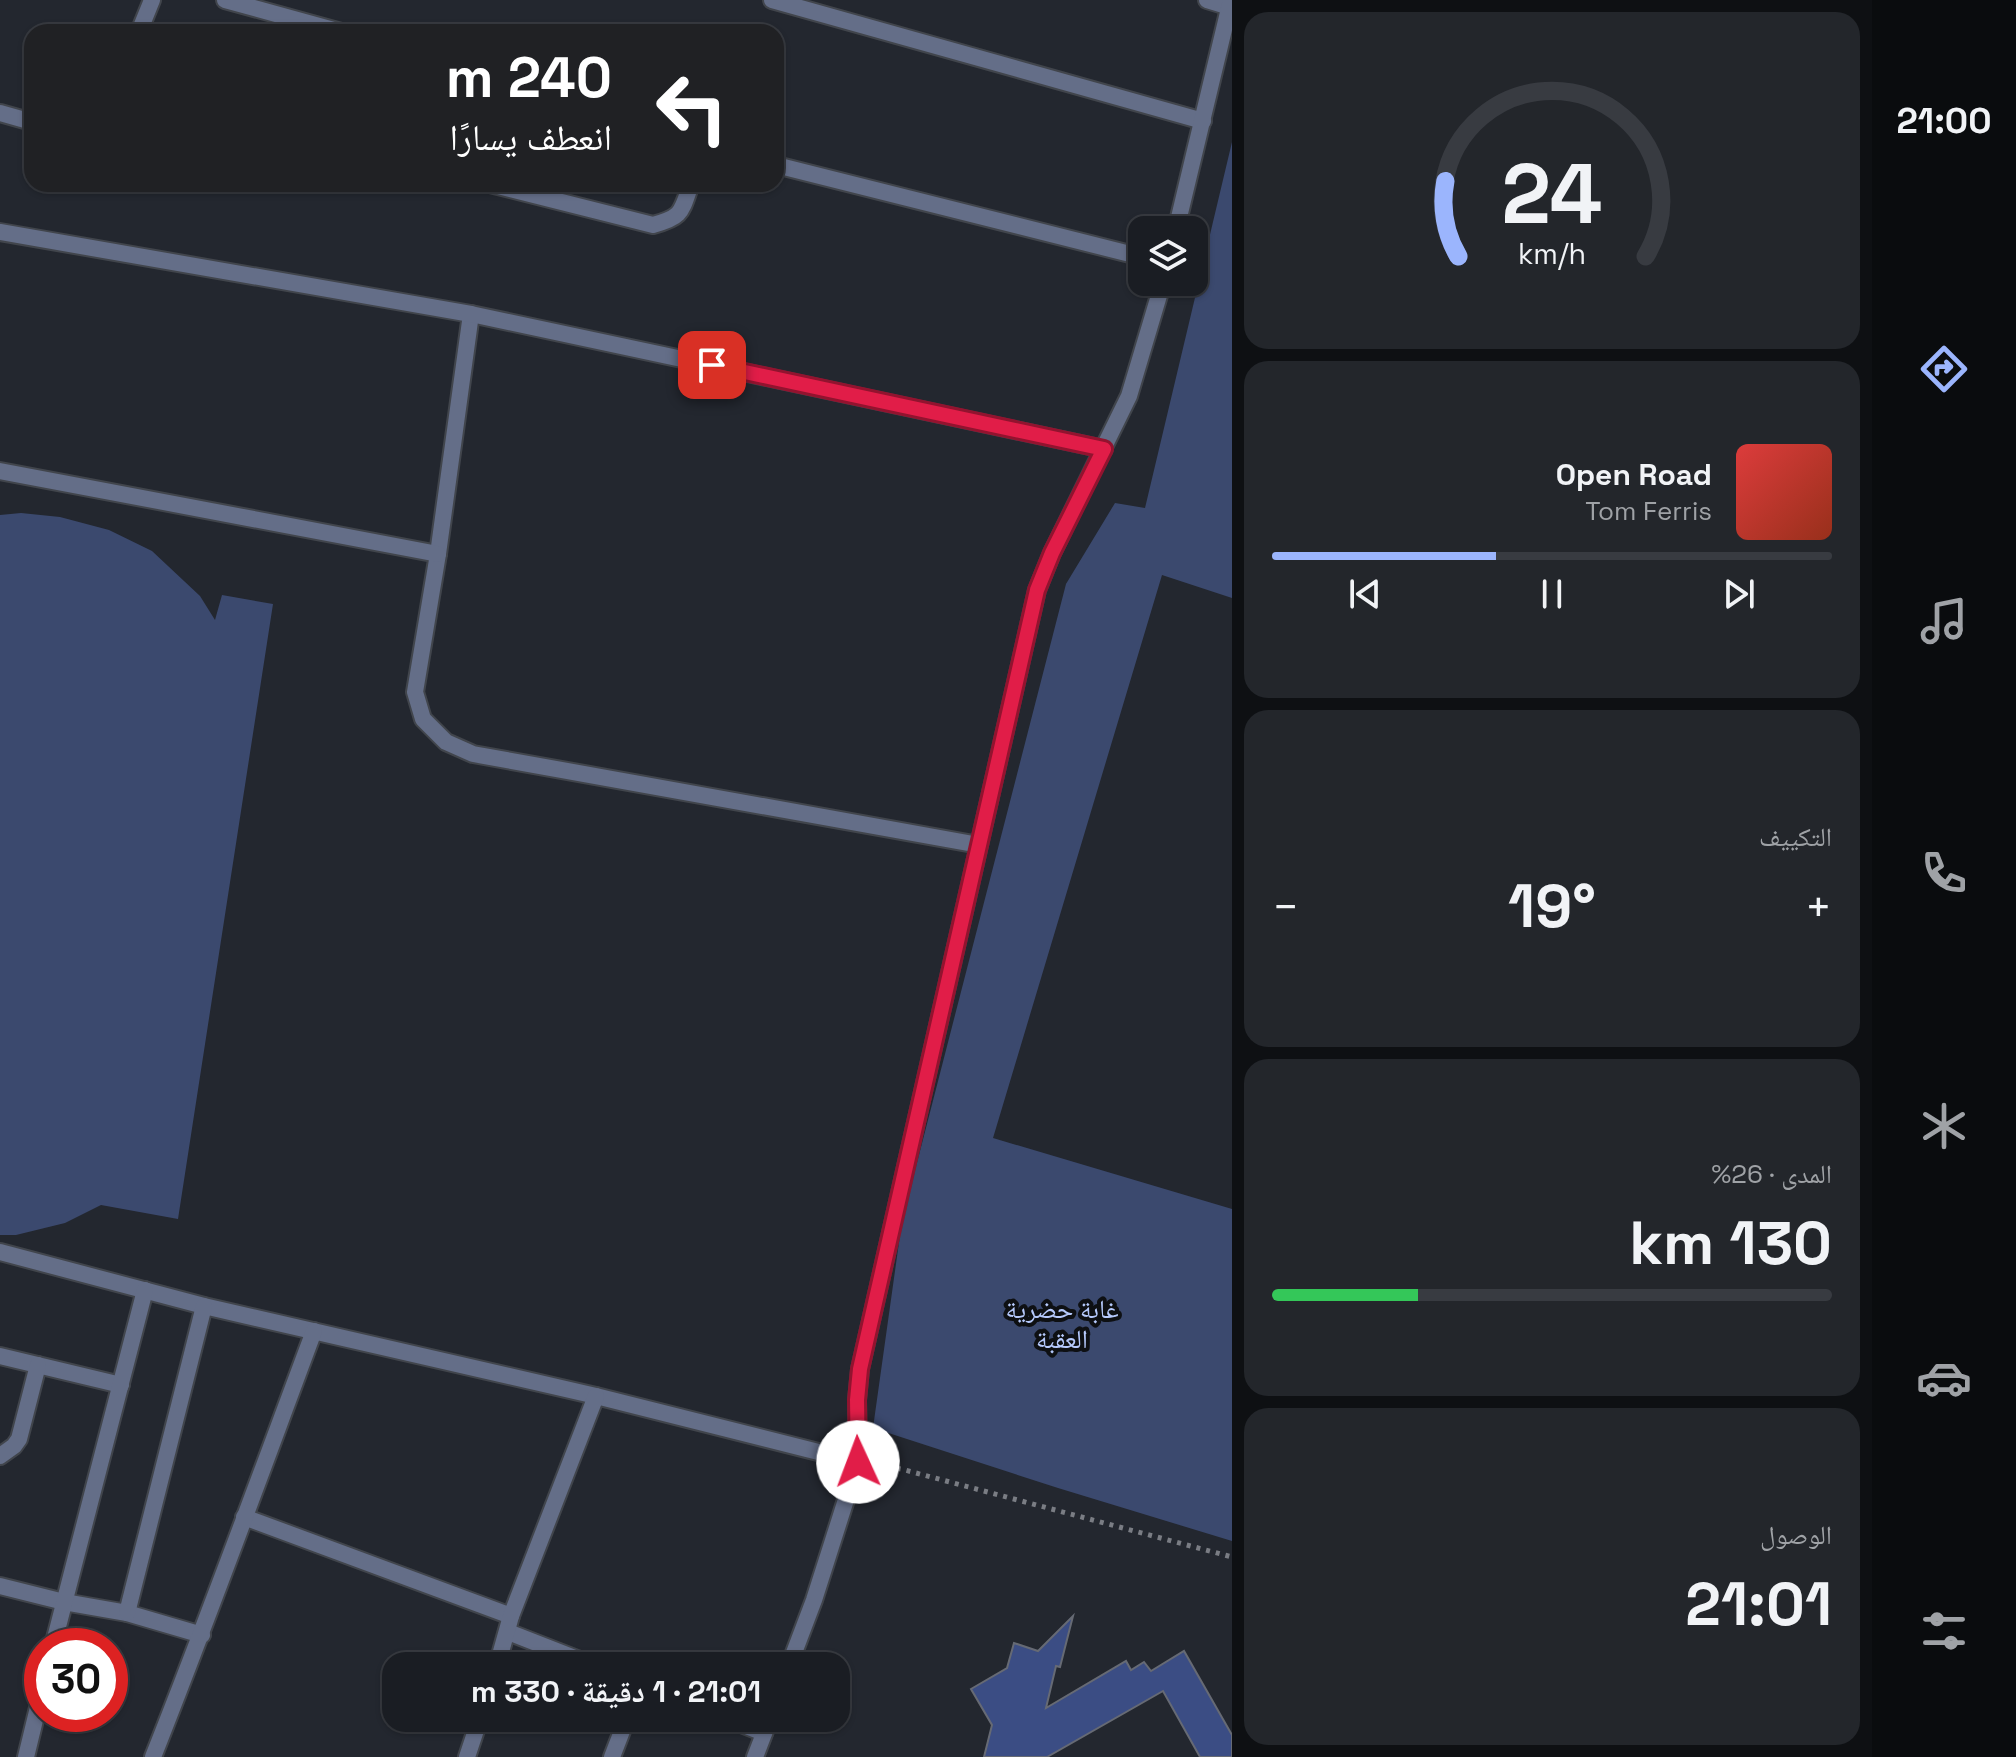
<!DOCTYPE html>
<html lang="ar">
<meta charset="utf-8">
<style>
:root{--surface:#1a1d23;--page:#23262b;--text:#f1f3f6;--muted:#9fa2a6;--line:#383b41;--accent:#9bb5fd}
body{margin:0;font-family:"Space Grotesk","Noto Naskh Arabic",sans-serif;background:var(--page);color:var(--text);direction:rtl;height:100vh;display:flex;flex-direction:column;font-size:30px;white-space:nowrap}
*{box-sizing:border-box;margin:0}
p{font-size:26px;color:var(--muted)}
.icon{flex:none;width:44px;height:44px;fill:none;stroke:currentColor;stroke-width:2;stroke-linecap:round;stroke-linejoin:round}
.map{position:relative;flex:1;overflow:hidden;direction:ltr}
.panel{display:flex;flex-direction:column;gap:12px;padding:12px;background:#0e1013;width:640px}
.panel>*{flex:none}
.guide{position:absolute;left:24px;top:24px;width:760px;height:168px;border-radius:24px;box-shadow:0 2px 6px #0004,0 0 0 2px var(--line);direction:rtl;background:#202124;color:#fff;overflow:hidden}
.controls{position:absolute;left:1128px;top:216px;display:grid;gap:16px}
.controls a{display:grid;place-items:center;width:80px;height:80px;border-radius:16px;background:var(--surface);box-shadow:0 2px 6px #0004,0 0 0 2px var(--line);font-size:40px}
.speed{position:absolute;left:24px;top:1628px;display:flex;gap:16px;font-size:40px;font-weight:700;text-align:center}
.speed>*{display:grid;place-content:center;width:104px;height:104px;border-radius:50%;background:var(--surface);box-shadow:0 2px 6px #0004,0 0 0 2px var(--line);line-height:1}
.speed .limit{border:12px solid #d22;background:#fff;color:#111}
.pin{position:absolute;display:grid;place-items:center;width:68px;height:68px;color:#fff;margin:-34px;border-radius:16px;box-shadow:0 4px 12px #0006}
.me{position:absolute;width:88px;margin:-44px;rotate:358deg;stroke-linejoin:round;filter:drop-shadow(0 0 6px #0008)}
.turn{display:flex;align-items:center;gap:28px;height:168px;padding:0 40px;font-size:36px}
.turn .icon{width:104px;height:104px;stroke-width:2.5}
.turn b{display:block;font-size:56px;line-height:68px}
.big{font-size:60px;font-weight:700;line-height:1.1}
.panel .widget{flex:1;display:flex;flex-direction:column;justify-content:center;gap:12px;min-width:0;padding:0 28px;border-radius:24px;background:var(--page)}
.panel .dial{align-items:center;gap:0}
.dial svg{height:208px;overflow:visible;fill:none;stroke:var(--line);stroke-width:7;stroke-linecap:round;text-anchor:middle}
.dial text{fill:var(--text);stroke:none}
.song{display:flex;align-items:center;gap:24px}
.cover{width:96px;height:96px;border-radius:12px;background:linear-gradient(135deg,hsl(0 70% 55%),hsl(10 70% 35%))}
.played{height:8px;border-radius:4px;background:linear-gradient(90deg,var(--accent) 40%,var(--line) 40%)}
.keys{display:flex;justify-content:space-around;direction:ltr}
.heat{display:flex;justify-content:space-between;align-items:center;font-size:44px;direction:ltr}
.charge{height:12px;border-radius:6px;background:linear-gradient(90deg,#34c759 26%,var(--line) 0)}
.trip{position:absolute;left:382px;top:1652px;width:468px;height:80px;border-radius:24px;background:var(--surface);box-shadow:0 2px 6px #0004,0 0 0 2px var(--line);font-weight:700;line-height:80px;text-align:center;direction:rtl}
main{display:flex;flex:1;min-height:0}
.menu{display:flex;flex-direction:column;width:144px;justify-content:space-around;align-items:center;background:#0a0c0e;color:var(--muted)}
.menu .icon{width:56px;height:56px}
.menu .selected{color:var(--accent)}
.menu b{font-size:36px;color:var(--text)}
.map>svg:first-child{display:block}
</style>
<main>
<nav class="menu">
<b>21:00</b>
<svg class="icon selected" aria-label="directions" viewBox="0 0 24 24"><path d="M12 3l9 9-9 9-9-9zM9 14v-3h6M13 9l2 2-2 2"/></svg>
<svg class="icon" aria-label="music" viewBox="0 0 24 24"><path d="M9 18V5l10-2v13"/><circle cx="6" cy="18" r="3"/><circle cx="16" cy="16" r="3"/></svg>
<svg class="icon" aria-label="phone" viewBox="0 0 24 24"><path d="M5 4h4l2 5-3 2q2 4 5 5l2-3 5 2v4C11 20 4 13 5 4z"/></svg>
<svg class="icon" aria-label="climate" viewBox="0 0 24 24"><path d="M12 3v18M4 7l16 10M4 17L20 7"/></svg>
<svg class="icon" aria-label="car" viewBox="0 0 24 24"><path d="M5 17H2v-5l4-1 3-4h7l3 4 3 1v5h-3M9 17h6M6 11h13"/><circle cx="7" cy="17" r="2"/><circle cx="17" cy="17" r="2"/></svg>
<svg class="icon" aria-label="filters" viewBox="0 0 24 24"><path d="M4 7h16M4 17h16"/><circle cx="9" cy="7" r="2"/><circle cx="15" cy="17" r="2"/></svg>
</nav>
<section class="panel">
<div class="widget dial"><svg viewBox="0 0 100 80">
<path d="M14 69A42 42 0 1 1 86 69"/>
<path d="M14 69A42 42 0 0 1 9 40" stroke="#9bb5fd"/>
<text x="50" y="56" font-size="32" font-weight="700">24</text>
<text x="50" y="72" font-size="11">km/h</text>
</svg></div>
<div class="widget">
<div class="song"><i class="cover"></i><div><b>Open Road</b><p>Tom Ferris</p></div></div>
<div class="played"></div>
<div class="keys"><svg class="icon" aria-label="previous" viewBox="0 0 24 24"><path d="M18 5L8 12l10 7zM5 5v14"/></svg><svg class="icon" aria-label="pause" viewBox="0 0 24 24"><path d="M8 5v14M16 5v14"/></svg><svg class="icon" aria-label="next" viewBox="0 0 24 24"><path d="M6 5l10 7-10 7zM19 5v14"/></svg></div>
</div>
<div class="widget"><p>التكييف</p>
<div class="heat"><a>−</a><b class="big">19°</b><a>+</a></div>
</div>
<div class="widget"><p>المدى · 26%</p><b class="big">130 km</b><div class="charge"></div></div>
<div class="widget"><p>الوصول</p><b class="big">21:01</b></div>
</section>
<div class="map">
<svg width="1232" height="1757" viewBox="0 0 1232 1757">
<rect width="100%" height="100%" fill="#23272f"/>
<!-- green -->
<g fill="#3b496e">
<path d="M1232,142V598L1162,575L993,1138L1232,1209V1541L1058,1488L873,1428L902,1221L1066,584L1115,503L1145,508Z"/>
<path d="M21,513L60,517L109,530L152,551L200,596L215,620L222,595L273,604L178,1219L101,1205L65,1223L16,1235H0V515Z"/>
</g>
<!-- building -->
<path fill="#3b4d84" stroke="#666a74" stroke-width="2" d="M1073,1616L1060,1667L1056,1666L1046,1708L1126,1661L1131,1670L1144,1662L1151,1671L1184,1651L1232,1735V1757H1200L1163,1691L1047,1757H984L992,1725L971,1689L1007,1668L1014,1643L1038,1651Z"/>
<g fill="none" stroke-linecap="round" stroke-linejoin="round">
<!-- service casing -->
<g stroke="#41454c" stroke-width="20">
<g id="service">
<path d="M471,314L438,554L415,692L423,719L446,742L473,754L979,845"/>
<path d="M0,471L438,554"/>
</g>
</g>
<!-- minor casing -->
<g stroke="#41454c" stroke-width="20">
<g id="minor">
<path d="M225,0L341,32"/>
<path d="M772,0L1203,121"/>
<path d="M1207,0L1230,7"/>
<path d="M139,32L152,0"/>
<path d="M0,113L32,122"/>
<path d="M776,165L1142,257"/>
<path d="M490,184L653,225C683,217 681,212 691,184"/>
<path d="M1176,230L1231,0"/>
<path d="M0,232L471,314L1104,449"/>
<path d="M0,1252L204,1306L596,1396L858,1462"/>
<path d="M0,1356L121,1385"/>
<path d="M0,1456L14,1446L19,1439L38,1365"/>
<path d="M244,1517L511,1616"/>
<path d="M0,1586L64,1602L127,1613L202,1635"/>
<path d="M127,1613L204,1306"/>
<path d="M508,1632L595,1666"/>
<path d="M53,1646L145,1290"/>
<path d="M497,1666L511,1616L596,1396"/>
<path d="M789,1666L814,1600L858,1462L857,1400L860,1369L1037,590L1052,553L1129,396L1163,282"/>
<path d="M726,1718L764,1733"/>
<path d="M26,1757L42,1691"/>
<path d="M153,1757C209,1616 261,1473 314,1331"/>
<path d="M467,1757L480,1718"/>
<path d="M612,1757L627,1718"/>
<path d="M755,1757L770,1718"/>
</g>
</g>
<!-- path -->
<path stroke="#7a7d84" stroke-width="5" stroke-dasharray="4 6" stroke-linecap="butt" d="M877,1465L901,1469L1232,1557"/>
<!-- service -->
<use href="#service" stroke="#646e88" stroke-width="16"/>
<!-- minor -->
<use href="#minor" stroke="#646e88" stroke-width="16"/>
</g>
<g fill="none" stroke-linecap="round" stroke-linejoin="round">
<!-- route casing -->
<g stroke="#92132f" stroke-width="20">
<path id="route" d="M712,365L1104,449L1052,553L1037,590L860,1369L857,1400L858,1462"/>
</g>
<!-- route -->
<use href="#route" stroke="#e11d48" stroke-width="14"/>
</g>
<g text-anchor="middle" stroke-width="8" stroke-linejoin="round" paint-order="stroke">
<!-- park labels -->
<g font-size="26" fill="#b6cafd" stroke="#0e1013">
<text x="1062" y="1318">غابة حضرية<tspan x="1062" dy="30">العقبة</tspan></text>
</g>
</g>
</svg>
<div class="controls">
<a><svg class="icon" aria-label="layers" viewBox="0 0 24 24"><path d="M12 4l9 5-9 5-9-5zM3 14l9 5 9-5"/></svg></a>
</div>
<div class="speed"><div class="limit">30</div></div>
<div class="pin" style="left:712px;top:365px;background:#d93025"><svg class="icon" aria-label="arrive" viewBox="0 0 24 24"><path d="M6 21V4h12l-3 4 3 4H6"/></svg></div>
<svg class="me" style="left:858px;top:1462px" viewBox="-20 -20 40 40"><circle r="19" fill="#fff"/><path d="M0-13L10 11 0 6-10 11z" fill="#e11d48"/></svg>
<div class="trip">21:01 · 1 دقيقة · 330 m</div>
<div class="guide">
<div class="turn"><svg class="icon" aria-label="left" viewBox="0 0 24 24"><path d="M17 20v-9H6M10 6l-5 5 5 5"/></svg><div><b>240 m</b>انعطف يسارًا</div></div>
</div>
</div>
</main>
